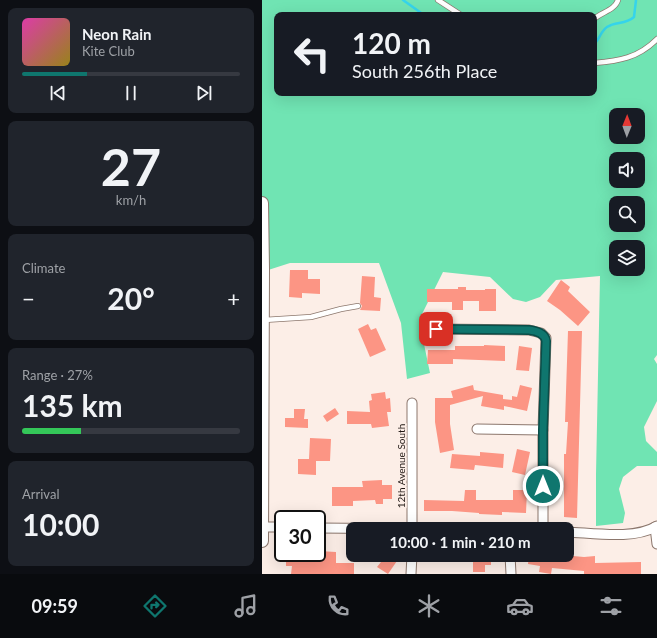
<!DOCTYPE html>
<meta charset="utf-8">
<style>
:root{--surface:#171b24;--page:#20242c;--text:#f1f3f6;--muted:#9ea1a6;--line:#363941;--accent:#0f766e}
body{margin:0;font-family:Lato,sans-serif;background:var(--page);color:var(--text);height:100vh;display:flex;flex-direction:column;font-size:15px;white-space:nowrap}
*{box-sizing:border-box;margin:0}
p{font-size:13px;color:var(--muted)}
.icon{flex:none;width:22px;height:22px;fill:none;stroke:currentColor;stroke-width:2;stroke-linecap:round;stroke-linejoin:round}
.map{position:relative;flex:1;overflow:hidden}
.panel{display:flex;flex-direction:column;gap:8px;padding:8px;background:#0d0f14;width:262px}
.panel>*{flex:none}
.guide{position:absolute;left:12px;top:12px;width:323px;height:84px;border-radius:8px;box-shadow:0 4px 16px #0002;background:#171b24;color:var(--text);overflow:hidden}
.needle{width:26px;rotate:1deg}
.fabs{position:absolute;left:347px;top:108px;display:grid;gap:8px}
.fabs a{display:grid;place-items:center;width:36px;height:36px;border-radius:8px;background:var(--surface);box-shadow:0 4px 16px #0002;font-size:20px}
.speed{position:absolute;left:12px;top:510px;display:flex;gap:8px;font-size:20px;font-weight:700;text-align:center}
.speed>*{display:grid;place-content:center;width:52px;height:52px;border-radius:50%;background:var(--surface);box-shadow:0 4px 16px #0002;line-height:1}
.speed .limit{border:2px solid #111;border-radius:6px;background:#fff;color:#111}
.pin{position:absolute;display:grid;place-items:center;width:34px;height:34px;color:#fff;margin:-17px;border-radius:8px;box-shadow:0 2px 6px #0006}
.me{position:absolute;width:44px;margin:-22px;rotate:0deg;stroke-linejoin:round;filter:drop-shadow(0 0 3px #0008)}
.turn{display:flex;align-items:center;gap:14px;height:84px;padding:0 12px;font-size:18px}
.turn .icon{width:52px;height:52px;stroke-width:2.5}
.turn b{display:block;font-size:28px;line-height:34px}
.big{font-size:30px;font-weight:700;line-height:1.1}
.panel .card{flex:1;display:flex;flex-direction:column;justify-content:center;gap:6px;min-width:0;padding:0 14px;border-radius:8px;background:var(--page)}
.panel .dial{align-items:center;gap:0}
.dial b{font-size:52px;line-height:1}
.song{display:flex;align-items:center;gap:12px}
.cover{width:48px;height:48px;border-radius:6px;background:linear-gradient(135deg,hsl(320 70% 55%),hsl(50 70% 35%))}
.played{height:4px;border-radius:2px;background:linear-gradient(90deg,var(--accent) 30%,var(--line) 30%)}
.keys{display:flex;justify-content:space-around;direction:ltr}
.heat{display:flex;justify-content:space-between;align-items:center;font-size:22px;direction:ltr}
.charge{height:6px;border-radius:3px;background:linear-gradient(90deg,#34c759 27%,var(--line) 0)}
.trip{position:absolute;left:84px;top:522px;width:228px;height:40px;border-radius:8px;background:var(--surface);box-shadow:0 4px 16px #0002;font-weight:700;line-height:40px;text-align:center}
.dock{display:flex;height:64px;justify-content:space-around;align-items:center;background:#090b0e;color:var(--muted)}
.dock .icon{width:28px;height:28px}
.dock .current{color:var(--accent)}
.dock b{font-size:18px;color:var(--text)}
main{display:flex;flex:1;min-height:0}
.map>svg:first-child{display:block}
</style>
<main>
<section class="panel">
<div class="card">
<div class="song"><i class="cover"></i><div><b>Neon Rain</b><p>Kite Club</p></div></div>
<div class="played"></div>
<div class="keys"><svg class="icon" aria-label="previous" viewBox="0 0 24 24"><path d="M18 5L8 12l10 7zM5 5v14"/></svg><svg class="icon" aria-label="pause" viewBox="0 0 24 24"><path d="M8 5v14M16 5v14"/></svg><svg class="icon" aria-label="next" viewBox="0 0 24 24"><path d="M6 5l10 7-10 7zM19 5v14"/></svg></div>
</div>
<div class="card dial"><b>27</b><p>km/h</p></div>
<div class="card"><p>Climate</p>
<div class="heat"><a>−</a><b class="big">20°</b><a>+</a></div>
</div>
<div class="card"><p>Range · 27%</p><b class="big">135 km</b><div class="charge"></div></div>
<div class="card"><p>Arrival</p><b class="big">10:00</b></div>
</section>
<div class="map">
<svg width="395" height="574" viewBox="0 0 395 574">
<rect width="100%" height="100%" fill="#fceee7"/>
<!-- green -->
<path fill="#70e4b3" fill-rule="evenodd" d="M0,0H395V355L392,359L395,364V401L382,427L384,441L395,452V466H375L361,477L357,489L363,513L361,523L334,526V474L338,276L294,280L278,297L264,302L251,299L228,277L181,272L157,320L168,373L145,379L139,323L117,263H28L0,272ZM15,15H332V93H15ZM354,115H376V137H354ZM354,159H376V181H354ZM354,203H376V225H354ZM354,247H376V269H354Z"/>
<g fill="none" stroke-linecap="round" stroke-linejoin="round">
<!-- stream -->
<g stroke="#35d4eb" stroke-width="2.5">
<path d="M141,0L162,15"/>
<path d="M332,44C337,40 339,31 345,27C354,21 363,25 372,17L374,0"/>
</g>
</g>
<!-- building -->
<g fill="#fc9584">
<path d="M28,270H46V279H58V294L40,293V298L27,297Z"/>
<path d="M100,276L113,277L112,297L119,298L118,311L98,310L100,306L98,303Z"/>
<path d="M299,280L308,287L306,291L328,312L316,326L298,310L285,301Z"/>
<path d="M196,287H204V290H223V289H234V311H217V301H201V310H190V302H165V289H196Z"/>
<path d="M106,324L109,330L114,328L124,350L108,357L96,329Z"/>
<path d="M306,331H320L315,518L302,517V454H304L306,422H303Z"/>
<path d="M222,345L243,346V361L191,359V364H165L166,350H193V346H222Z"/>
<path d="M257,346L270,348L267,371L254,370Z"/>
<path d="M211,385L212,390L241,395V399L250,400V396L255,397L258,385L270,388L265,411L242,406V410L219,406L221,396L188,405V424L192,450L178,453L173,422V398H191L189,391Z"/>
<path d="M123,392L124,399L128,398L129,412H125L127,426L110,428L109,424H85V411L108,412L107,401L110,400L109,394Z"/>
<path d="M73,408L77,414L65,422L61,416Z"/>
<path d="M32,409H43L42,419H46V428L23,427V418H32Z"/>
<path d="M48,438L69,439L68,461H54V475L36,474V459H47Z"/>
<path d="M255,449L268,452L263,475L250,472Z"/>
<path d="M218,452L242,454L241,468L213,465L212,470L188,468L190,454L218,456Z"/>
<path d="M120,480V485H130V499H121V504H114L113,500L91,501V506H70V487H101L100,481Z"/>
<path d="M203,490H214V500H251V490H265L264,513L240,512V515L217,514V513L190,511H162V500L202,501Z"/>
<path d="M57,551L74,552V563H92V574H29L30,566H24V553H57Z"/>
<path d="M109,555H134L137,558L126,574L115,567L119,562Z"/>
<path d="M211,555H229V565H223V572H211Z"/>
<path d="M267,555H300L322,557L333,556V563L379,562V574H322V571L290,568L289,574L277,572L278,566L266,564Z"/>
</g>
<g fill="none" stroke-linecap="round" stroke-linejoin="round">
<!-- service casing -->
<g stroke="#8c776d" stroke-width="6">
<g id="service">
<path d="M176,0L199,15"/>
<path d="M332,19C340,12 353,10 356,0"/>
<path d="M332,63C357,61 376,58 395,39"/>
<path d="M2,320L49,317L79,309L96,306"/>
</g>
</g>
<!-- minor casing -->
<g stroke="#8c776d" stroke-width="11">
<g id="minor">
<path d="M174,329L267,330L279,333L284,338L281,430V529"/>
<path d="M215,429L281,430"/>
<path d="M1,527H21"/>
<path d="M393,527L395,544"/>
<path d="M55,528L172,529"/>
<path d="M150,529V403"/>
<path d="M305,532C331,533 373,540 395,526"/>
<path d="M248,555L249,574"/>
<path d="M149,574L150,555"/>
</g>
</g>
<!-- secondary casing -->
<g stroke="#8c776d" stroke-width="14">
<path id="secondary" d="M0,203L1,269L0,541"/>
</g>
<!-- service -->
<use href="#service" stroke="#fff" stroke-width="4.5"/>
<!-- minor -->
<use href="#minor" stroke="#fff" stroke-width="9"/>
<!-- secondary -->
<use href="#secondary" stroke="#fff" stroke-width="12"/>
</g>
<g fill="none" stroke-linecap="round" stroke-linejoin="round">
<!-- route casing -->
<g stroke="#0a4d48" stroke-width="10">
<path id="route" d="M174,329L267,330C275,331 283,333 284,341L281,430V486"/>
</g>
<!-- route -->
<use href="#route" stroke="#0f766e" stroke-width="7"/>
</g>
<g text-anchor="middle" stroke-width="3.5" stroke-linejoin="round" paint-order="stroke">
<!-- street labels -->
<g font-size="10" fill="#1f1713" stroke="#fceee7">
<text transform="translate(139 466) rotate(-90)" y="4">12th Avenue South</text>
</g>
</g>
</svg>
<div class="fabs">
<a><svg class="needle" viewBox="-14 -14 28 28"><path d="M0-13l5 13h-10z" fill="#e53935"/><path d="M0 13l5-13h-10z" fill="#9ea1a6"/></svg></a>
<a><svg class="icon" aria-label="sound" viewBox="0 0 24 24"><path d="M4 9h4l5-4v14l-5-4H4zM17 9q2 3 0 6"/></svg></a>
<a><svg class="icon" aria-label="search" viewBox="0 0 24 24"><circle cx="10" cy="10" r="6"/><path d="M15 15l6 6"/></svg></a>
<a><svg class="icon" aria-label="layers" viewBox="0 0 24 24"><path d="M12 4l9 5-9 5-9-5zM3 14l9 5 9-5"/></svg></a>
</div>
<div class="speed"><div class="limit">30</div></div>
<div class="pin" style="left:174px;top:329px;background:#d93025"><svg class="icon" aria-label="arrive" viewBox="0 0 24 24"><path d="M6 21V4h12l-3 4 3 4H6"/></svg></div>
<svg class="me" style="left:281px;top:486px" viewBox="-20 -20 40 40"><circle r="17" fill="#0f766e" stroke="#fff" stroke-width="3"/><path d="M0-11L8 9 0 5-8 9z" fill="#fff"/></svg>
<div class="trip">10:00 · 1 min · 210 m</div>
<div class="guide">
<div class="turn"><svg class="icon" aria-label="left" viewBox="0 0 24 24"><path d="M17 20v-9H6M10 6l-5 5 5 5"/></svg><div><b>120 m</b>South 256th Place</div></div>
</div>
</div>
</main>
<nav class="dock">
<b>09:59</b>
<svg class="icon current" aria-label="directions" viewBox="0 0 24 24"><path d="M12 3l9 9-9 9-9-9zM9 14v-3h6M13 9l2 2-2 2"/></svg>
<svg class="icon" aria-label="music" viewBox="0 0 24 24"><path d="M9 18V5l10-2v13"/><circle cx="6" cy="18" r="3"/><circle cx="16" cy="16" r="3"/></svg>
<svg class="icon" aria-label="phone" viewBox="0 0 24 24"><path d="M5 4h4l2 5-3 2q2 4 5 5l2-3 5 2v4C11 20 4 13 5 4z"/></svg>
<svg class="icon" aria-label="climate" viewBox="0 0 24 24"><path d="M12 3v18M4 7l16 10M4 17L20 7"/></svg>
<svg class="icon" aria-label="car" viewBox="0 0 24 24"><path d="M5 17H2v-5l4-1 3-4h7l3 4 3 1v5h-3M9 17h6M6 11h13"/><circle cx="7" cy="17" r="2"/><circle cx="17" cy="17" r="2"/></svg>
<svg class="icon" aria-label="filters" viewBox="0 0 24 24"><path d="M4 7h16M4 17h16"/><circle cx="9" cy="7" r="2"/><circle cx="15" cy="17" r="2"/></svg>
</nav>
